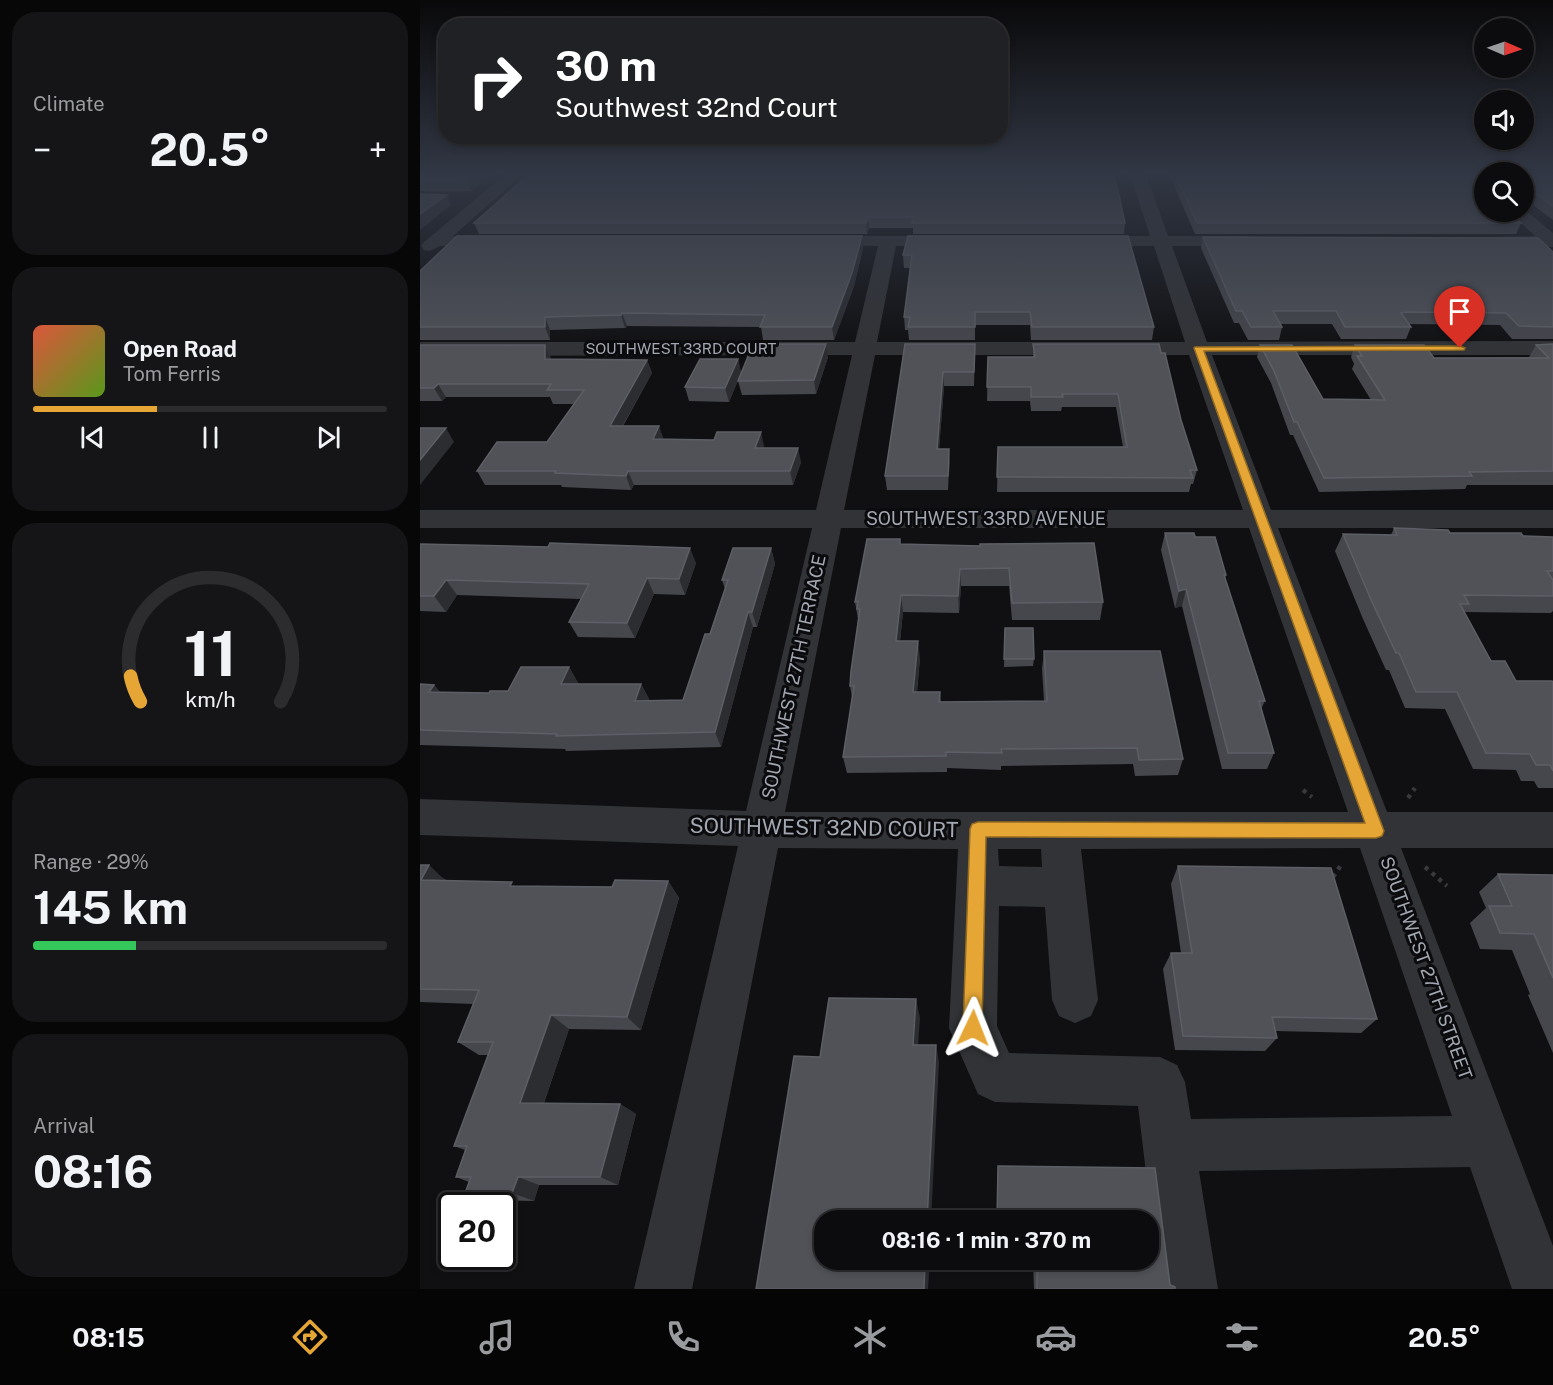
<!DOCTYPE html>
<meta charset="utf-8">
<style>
:root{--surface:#0c0c0e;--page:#151517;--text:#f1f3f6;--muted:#9a9b9e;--line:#2c2c2e;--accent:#e5a635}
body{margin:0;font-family:"Public Sans",sans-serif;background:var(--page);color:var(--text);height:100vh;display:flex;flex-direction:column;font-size:22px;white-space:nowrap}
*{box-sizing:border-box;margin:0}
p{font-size:20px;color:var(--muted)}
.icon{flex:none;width:33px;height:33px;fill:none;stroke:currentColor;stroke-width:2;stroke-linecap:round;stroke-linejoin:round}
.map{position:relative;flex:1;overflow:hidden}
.sheet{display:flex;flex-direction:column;gap:12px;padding:12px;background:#070708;width:420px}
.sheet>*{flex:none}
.guide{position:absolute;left:18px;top:18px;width:570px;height:126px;border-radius:24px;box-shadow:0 3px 9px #0003,0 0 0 2px var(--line);background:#202124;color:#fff;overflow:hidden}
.needle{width:39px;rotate:92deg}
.controls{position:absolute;left:1054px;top:18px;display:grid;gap:12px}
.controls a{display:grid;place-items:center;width:60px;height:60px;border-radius:50%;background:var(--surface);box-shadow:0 3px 9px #0003,0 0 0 2px var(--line);font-size:30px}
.speed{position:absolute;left:18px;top:1192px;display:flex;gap:12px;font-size:30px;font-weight:700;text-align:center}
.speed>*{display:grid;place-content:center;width:78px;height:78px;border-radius:50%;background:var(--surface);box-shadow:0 3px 9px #0003,0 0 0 2px var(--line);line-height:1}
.speed .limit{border:3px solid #111;border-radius:9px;background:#fff;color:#111}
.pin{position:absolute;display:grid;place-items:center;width:51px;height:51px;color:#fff;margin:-62px -26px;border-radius:50% 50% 50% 0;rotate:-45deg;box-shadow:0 0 6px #0007}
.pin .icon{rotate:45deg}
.me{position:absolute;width:66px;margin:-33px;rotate:2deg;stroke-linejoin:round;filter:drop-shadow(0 0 4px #0008)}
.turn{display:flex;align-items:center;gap:21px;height:126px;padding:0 18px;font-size:27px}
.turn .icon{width:78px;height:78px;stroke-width:2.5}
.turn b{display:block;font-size:42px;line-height:51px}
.big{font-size:45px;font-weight:700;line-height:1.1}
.sheet .card{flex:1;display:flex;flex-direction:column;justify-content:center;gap:9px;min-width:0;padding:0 21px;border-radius:24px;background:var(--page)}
.sheet .dial{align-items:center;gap:0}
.dial svg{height:156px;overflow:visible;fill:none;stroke:var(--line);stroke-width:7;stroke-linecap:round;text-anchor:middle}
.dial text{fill:var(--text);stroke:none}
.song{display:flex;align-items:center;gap:18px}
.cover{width:72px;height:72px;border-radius:9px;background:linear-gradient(135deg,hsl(10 70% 55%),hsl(90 70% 35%))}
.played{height:6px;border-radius:3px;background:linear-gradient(90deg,var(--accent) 35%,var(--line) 35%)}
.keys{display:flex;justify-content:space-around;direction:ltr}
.heat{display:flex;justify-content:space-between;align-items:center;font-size:33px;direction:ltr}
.charge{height:9px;border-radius:4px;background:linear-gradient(90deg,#34c759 29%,var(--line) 0)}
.trip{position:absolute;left:394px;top:1210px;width:345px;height:60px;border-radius:24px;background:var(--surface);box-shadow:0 3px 9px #0003,0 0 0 2px var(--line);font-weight:700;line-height:60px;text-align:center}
.dock{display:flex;height:96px;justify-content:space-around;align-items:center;background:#050506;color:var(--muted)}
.dock .icon{width:42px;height:42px}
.dock .active{color:var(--accent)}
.dock b{font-size:27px;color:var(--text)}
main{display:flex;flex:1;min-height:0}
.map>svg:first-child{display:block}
</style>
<main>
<section class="sheet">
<div class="card"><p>Climate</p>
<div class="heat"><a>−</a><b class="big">20.5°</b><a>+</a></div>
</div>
<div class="card">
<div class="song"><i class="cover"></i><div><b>Open Road</b><p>Tom Ferris</p></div></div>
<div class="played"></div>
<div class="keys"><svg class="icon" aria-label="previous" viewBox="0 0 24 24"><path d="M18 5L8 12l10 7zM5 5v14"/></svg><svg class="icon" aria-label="pause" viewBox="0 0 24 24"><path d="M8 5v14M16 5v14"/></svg><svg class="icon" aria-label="next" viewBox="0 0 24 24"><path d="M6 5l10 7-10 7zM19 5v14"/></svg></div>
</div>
<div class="card dial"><svg viewBox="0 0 100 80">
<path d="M14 69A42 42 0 1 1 86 69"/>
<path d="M14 69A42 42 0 0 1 9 56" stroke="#e5a635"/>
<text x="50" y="56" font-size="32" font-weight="700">11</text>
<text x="50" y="72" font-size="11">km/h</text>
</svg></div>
<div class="card"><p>Range · 29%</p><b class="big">145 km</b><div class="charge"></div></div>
<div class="card"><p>Arrival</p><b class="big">08:16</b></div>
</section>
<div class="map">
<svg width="1133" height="1289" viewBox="0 0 1133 1289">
<rect width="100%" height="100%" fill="#101012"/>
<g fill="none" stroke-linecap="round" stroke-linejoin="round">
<!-- path -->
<g stroke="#38393d" stroke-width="4.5" stroke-dasharray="4 5" stroke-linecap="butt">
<path d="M883,790L892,797"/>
<path d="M988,798L995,788"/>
<path d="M1005,867L1027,886"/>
<path d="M913,877L923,862"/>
</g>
<!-- minor -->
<g fill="#323336" fill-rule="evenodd">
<path d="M86,174H103L33,236H77L83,237L86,241L83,245L20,246L10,251L4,250L1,246L4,242Z"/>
<path d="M710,174H726L748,236H827L833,237L836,241L833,245L827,246H752L787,342L1133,341V355H792L851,510H1133V528H858L967,812H1133V848H981L1133,1246V1289H1092L1050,1167L779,1171L798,1289H740L718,1106L575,1102L558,1094L529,1028L538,849L358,848L272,1289H214L318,846L0,835V799L326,811L392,528H0V510H396L432,355L0,356V342H435L458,246L393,245L390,241L393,237L399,236H533L539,237L542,241L539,245L533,246H476L457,342H765L734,246H666L660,245L657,241L660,237L666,236H730ZM455,355H769L823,510H424ZM421,528H829L928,812H365ZM940,848L1032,1116L771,1119L765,1082L757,1065L740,1057L589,1053L577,1026L579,906L625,907L632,1000L639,1016L655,1023L671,1016L678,1000L661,849ZM578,849H621L622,867L579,866Z"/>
<path d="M1104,209L1133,233V247L1071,245L1068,241L1071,237L1115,236L1089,212H1104Z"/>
</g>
</g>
<!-- wall -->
<g fill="#46474d">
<path d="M0,174H73L51,191H0Z"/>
<path d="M109,174L705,223L704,234H493V228H449L447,234H59L54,223Z"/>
<path d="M749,174H1055L1065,212L1101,223L1096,234H775Z"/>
<path d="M1104,174H1133V220L1104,198Z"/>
<path d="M488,236L734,327L732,340H611L610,325H555V340H489L488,330H485L484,317L490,268H484L483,255Z"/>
<path d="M783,237L1133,252V339H1092L1080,325L989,324L991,327L986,339H921L912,324H860L862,327L859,340H828L819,323H814L781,248Z"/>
<path d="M443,248L434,286L414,340H343L341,327L207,326L205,328L130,330V340H0V271Z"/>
<path d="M485,344H555L554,386H524L519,449H529L528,490H467L465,476Z"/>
<path d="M613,344L761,420L777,470L773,484H771L769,492H577L578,447H703L696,407H642L641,411H611L610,401H567L568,357H613Z"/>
<path d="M1133,344V485H1047L1045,489L899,492L873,435H870L851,383L837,357L840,345L903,399L951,400L932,369L934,364L931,357L935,345L1014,358L1109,357L1116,345Z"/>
<path d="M0,345H125L131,359L227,360L232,373L203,426L244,439L344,446L343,448L381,462L373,485H214L211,490L142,487L141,485H65L57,471L127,442L154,404H133L130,397H26L22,401H0Z"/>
<path d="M408,357L396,394L322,395L318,381L321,373L309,402L269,401L265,387L318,359L321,373Z"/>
<path d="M974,528L1030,533L1133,537V611L1131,613L1044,612L1071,661L1096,681L1133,682V788H1118L1114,781H1101L1096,770L1053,769L1025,709L985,708L969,670H966L943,619L915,551L923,534L971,535Z"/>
<path d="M745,533L775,537L806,575L805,578L845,701L841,709L854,753L847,769H802L762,606L755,608L741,550Z"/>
<path d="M0,544L276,563L265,595L234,594L215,638L158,637L149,622L161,599L37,595L26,612L0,611Z"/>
<path d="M481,544L560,546L683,602L680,620H592L589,586H541L539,613L483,612L480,641L500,658L497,692H520L521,702L624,701L622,669L624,651L763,759L758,775L715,776L713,764L581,766V770L527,768V772L427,773L423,757L432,697L430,686L438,619L435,602Z"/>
<path d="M351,548L355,564L337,627H333L301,747L146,751L145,749L0,745V684L14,685L20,692L69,693L88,691L149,667L158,683V684H221L229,699L228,701L263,700L290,634L305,589L302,580Z"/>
<path d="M585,628L614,659L613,666L584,667Z"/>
<path d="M0,865L26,880L96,886L192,887L248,881L259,898L221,1030L149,1029L124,1103L200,1104L216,1114L198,1185H119L114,1201L69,1200L45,1193L49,1182L36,1177L45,1150L34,1146L69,1055H59L38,1042L54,1004L0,1002Z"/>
<path d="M758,866L957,1019L941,1033L855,1031L857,1038L845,1051L755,1050L743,969L751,953H761L751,884Z"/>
<path d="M1078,874L1133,875V1053L1108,995L1110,994L1092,950L1060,949L1050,923L1066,908L1059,892Z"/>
<path d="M578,1166L735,1168L750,1285L755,1287V1289H614L613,1263L577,1262V1260H729V1221H577Z"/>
</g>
<!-- shaded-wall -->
<g fill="#2c2d31">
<path d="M55,174H73L51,191L46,180Z"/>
<path d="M27,195L31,205L0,230V214Z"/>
<path d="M448,217L449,228L447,234L446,223Z"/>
<path d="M442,236L443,248L434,286L414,340L412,327Z"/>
<path d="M202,313L207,326L205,328L201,315Z"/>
<path d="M125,317L130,330V340L125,327Z"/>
<path d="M406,344L408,357L396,394L394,380Z"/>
<path d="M125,345L131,358V372L125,359Z"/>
<path d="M318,359L321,373L309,402L305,388Z"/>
<path d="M227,360L232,373L195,439L190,426Z"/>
<path d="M523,372L524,386L518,463L517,449Z"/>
<path d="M18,384L26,397L22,401L14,388Z"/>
<path d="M239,426L244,440L233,439Z"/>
<path d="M26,428L34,442L0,485V460Z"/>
<path d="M341,432L344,446L339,462L335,448Z"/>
<path d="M378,448L381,462L373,485L370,471Z"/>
<path d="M529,449L530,463L528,490V476Z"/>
<path d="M208,471L214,485L211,490L206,476Z"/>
<path d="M270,548L276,563L265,595L259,579Z"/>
<path d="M351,548L355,564L337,627L332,612Z"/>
<path d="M540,569L541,586L539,613L538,596Z"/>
<path d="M227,578L234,594L215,638L207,623Z"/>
<path d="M26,580L37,595L26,612L14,596Z"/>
<path d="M766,589L762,606L755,608L759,591Z"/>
<path d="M481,595L483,612L478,658L476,641Z"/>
<path d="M328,612L333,627L301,747L295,732Z"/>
<path d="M498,641L500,658L495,709L493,692Z"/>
<path d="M149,667L158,683L150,700L141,684Z"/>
<path d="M221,684L229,699L223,716L215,701Z"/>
<path d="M14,685L27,700L9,692Z"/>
<path d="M9,865L28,883L1,880Z"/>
<path d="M248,881L259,898L221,1030L207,1017Z"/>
<path d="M496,999L500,1018L497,1062L493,1045Z"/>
<path d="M131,1015L149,1029L120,1114L100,1103Z"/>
<path d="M516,1045L519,1062L511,1221H507Z"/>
<path d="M200,1104L216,1114L198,1185L180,1177Z"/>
<path d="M98,1177L119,1185L114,1201L92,1193Z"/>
<path d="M505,1260H510L508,1289H504Z"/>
</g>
<!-- building -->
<g fill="#505258" stroke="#5d5f66" stroke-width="1.5">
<path d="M0,174H55L46,180L0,181Z"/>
<path d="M109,174H693L699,195L705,223H492L494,217H448L446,223H54Z"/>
<path d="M755,174H1055L1062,180H1065V212H1088L1101,223H777Z"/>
<path d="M1104,174H1133V206L1104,185Z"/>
<path d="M0,194L27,195L0,214Z"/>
<path d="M37,236H442L432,273L412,327H340L345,315L202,313L201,315L125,317V327H0V271Z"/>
<path d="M488,236H708L734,327H612L610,312H555V327H488L490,317H484L492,255H483Z"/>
<path d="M783,237L1118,238L1133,252V327L1099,326L1086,313L986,312L981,313L991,327H925L916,311H853L862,327H831L822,311H816Z"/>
<path d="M333,344H406L394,380L318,381Z"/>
<path d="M485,344H555L554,372H523L517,449H529L528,476H465Z"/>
<path d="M613,344H739L741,353H745L761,420L777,470H770L773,478L577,477L578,447H707L698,394H642L643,397H611V387H567L568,357H615Z"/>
<path d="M1133,344V471L1049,472L1052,476L904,478L877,422H874L854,371L840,345H872L903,399L965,400L937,356H942L935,345H1004L1014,358H1129L1116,345Z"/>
<path d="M0,345H125V359L227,360L190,426H239L233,439L294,440L297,432H341L335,448H378L370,471H208L206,476L135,473L136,471H57L77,442H127L164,390H127L131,384H18L14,388H0Z"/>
<path d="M280,359H318L305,388L265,387Z"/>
<path d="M0,428H26L0,460Z"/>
<path d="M974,528L1028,530L1030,533H1101L1103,536L1133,537V571H1127L1133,580V596L1044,595L1049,604H1040L1071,661H1085L1096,681H1132L1133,682V771L1130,765H1116L1110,754L1066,753L1037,692H996L979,653H976L952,602L923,534L977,535Z"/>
<path d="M745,533H774L775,537H795L806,575H804L845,701H839L854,753H808L766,589L759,591Z"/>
<path d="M447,539H480V544L560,546V544L674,543L683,602L592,603L589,568L540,569L538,596L481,595L476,641H498L493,692H520L519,702L627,701L624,651H740L763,759L719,760L717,748L581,749L582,753L526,752V756L423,757L434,686H430L431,671L440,609H437L438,601L435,602Z"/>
<path d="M130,543L270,548L259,579L227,578L207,623L149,622L169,584L26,580L14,596H0V544L128,547Z"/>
<path d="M313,548H351L332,612H328L295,732L136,736L137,734L0,730V684L14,685L9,692L69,693L70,691H88L101,667H149L141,684H221L215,701L263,700L285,634H290L308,580H302Z"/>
<path d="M585,628H613L614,659H584Z"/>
<path d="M0,865H9L1,880L92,882L90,886L192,887L195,880L248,881L207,1017L131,1015L100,1103L200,1104L180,1177H98L92,1193H45L51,1177H36L47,1146H34L73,1042H38L59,990L0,989Z"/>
<path d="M758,866L911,868L957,1019L852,1017L857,1038L763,1036L751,953H772Z"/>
<path d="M1078,874L1133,875V978L1114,934L1080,933L1069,906H1092Z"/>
<path d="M409,998L496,999L493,1045H516L507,1221H405V1260H505L504,1289H336L374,1056L400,1057Z"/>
<path d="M578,1166L735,1168L750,1285L755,1287V1289H617V1260H729V1221H577Z"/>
</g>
<!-- sky -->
<linearGradient id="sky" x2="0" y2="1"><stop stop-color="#09090a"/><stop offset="0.49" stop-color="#313744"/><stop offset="1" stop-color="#313744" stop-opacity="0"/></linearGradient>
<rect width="1133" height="354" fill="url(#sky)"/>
<!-- route -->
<path fill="#e5a635" stroke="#956c22" stroke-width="1.5" d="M1040,346L1045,348L1044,350L784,351L964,831L962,836L956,838L566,837L562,1028L560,1035L553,1038L546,1035L543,1028L550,829L552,824L558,822L945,823L774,348L775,347Z"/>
<g text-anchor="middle" stroke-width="6" stroke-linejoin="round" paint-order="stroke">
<!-- far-street labels -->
<g font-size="15" fill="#a2a7b2" stroke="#0b0b0d">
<text x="261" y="354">SOUTHWEST 33RD COURT</text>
</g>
<!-- street labels -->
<g font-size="18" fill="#a2a7b2" stroke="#0b0b0d">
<text x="566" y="525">SOUTHWEST 33RD AVENUE</text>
<text transform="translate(374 677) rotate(-78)" y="6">SOUTHWEST 27TH TERRACE</text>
<text transform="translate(1006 968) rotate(70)" y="6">SOUTHWEST 27TH STREET</text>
</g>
<!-- near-street labels -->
<g font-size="21" fill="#a2a7b2" stroke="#0b0b0d">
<text transform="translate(404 828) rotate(1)" y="7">SOUTHWEST 32ND COURT</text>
</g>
</g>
</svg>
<div class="controls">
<a><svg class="needle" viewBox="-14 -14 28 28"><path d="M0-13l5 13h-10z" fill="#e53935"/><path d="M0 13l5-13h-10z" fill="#9a9b9e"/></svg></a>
<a><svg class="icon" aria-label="sound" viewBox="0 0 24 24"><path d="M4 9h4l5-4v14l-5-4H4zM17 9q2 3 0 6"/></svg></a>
<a><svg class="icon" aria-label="search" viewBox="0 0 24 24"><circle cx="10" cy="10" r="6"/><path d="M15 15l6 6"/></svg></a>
</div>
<div class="speed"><div class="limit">20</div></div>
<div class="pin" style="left:1040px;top:348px;background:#d93025"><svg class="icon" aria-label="arrive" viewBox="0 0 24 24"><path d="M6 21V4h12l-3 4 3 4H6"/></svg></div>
<svg class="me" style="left:553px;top:1028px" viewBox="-20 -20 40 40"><path d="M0-17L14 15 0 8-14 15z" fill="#e5a635" stroke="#fff" stroke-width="4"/></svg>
<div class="trip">08:16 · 1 min · 370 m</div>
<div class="guide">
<div class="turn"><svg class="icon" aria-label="right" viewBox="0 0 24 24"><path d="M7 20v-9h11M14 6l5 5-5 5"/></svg><div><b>30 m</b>Southwest 32nd Court</div></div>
</div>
</div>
</main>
<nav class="dock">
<b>08:15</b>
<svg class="icon active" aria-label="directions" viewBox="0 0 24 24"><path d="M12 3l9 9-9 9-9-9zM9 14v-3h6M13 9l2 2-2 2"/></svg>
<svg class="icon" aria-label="music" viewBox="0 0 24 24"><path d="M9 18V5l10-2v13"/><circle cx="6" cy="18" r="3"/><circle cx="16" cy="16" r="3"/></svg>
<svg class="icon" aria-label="phone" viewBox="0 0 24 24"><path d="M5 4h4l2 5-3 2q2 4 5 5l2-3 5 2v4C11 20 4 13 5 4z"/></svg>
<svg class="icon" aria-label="climate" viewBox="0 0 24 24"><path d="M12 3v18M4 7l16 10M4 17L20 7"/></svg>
<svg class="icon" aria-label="car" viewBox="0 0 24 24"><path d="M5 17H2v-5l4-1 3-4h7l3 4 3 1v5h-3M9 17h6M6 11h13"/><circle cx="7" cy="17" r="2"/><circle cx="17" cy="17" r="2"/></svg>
<svg class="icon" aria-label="filters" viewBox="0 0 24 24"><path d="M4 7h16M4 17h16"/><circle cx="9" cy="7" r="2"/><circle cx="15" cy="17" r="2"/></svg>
<b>20.5°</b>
</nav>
